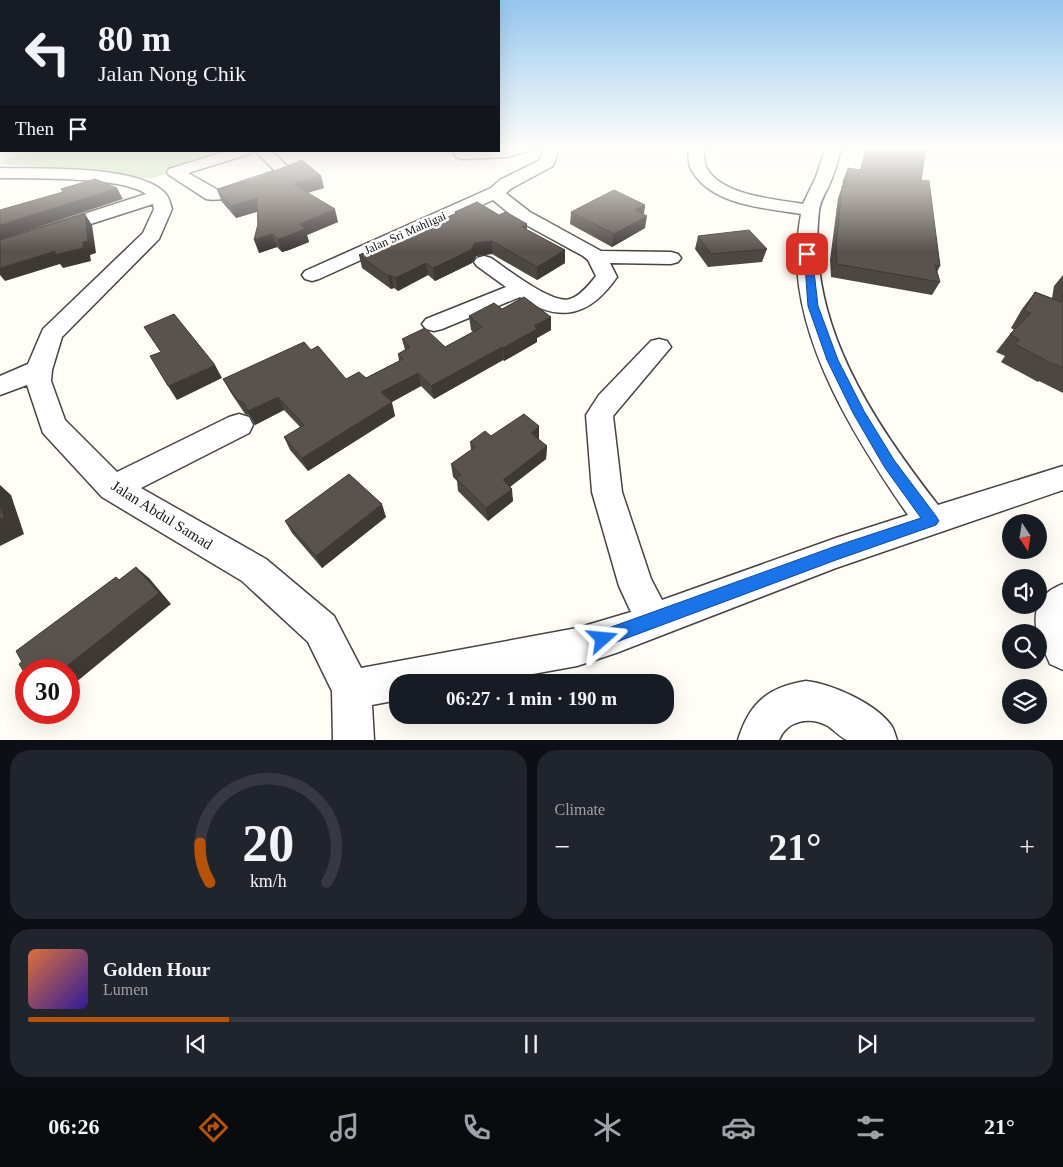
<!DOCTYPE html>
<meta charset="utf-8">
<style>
:root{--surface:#171b24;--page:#20242c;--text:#f1f3f6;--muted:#9ea1a6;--line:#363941;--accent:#b45309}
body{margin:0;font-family:"Times New Roman",serif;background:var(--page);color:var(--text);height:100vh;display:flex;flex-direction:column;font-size:19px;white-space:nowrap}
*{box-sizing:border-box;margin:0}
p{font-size:16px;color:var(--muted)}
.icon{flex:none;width:28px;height:28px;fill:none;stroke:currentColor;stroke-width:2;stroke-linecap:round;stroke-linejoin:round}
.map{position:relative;height:740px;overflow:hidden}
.sheet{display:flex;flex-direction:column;gap:10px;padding:10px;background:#0d0f14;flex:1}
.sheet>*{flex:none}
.top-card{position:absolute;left:0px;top:0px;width:500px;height:152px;box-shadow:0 5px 20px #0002;background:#171b24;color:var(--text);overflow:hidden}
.needle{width:32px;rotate:168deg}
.controls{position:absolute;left:1002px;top:514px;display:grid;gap:10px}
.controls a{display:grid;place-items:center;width:45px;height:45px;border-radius:50%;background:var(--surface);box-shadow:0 5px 20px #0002;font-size:25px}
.speed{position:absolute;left:15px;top:659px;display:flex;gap:10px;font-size:25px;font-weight:700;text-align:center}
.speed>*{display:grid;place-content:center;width:65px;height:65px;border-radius:50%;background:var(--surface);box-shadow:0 5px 20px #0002;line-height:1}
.speed .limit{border:8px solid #d22;background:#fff;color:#111}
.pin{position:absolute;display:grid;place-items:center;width:42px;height:42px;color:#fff;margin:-21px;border-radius:10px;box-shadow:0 2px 8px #0006}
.me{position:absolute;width:55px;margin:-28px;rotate:72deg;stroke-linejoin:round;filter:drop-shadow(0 0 4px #0008)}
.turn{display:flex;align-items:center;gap:18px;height:105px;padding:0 15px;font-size:22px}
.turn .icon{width:65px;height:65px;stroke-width:2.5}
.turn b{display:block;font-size:35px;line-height:42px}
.then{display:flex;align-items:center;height:48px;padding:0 15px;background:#0003;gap:10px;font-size:19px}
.big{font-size:38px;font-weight:700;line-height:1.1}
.sheet .tile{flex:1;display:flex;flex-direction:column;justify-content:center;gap:8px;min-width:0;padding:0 18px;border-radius:20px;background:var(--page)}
.sheet .dial{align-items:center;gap:0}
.dial svg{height:130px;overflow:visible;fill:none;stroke:var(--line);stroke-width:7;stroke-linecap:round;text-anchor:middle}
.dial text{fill:var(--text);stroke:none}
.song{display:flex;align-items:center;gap:15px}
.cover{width:60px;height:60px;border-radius:8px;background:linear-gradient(135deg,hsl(20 70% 55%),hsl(250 70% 35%))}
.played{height:5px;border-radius:2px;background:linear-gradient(90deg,var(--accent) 20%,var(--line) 20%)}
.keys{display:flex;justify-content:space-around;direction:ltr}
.heat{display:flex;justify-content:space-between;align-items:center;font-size:28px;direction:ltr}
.sheet .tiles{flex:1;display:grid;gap:10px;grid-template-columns:1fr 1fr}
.tile:last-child{grid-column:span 2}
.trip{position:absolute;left:389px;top:674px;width:285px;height:50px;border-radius:20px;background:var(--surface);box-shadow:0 5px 20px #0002;font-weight:700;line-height:50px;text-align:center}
.tabs{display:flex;height:80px;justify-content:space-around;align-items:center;background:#090b0e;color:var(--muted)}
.tabs .icon{width:35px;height:35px}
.tabs .selected{color:var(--accent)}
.tabs b{font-size:22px;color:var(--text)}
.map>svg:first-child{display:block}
</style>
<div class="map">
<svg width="1063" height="740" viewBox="0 0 1063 740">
<rect width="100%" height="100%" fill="#fffdf5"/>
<!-- forest -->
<path fill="#b9dc9c" d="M38,151H239L150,179L96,170L0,164V161Z"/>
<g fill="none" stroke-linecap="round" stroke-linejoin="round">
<!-- minor casing -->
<g stroke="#444" stroke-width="3">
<g id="minor">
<path d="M534,147L531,150L508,157L462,159L456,157L454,154L456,151H499V148Z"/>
<path d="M544,147H560L553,166L512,188L506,193L508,195L530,212L601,251L671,252L678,254L681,258L678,262L671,264L610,263L617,277C590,316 560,324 520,297L442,329L434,331L426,329L422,324L426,319L506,287L477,266L474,262L477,258L484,256L491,258C506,268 552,305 570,299C580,296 589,285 596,276L588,260L583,256L517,220L493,200L319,279L312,281L305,279L302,275L305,271L491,188L500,180L540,160Z"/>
<path d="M688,147H704C704,153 704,161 706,167C721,196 775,199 803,204L816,177L826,147H842C838,159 835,172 830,183C826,192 820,201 819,211C806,323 873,421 938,505L1063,466V490L836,568L616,653L577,666L488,682H398V700L372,705L374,740H333L332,691L308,642L242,581L102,497L43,433L27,385L0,395V376L28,364L43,329L143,233L154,209L153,204L0,253V241L146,194C122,176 33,179 0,178V168C40,169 136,165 164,192C169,196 170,203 172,209L159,239L62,337L52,370L51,381L65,420L117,472L229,417L239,414L249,417L253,425L249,433L141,488L266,559L334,616L361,668L577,628L631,612L619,586L592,492L586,415L599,395L651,341L659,339L667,341L671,347L613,416L622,492L651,579L662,600L836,538L908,515C857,441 795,344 797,252C797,239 799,226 801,214C764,208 708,205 690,167C688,161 689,153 688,147Z"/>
<path d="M227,151H252L249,154L188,173L218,190L275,171L255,151H272L294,173L292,176C271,184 226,204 206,199L169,175L167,172L169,169Z"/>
<path d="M1063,584V670L1050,664L1039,639V632H1037C1032,608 1041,592 1063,584Z"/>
<path d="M806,681C832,684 875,703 891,725C894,729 895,735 897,740C885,740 857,740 847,740C841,738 834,730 828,726C810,716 787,720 779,740H738C749,703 768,687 806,681Z"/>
</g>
</g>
<!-- minor -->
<use href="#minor" fill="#fff" fill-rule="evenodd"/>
</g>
<!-- wall -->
<g fill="#4d4742">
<path d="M866,147H926L921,180L940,266L937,272L940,282L932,295L831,277L830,260L838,198L842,187L843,180L848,168L860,170Z"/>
<path d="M321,176L324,188L307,193L338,222L307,235L309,242L289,250L282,252L277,247L259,253L257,212L236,218L222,202L217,190Z"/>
<path d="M645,205L644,214L645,228L612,247L570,224L571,212Z"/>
<path d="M455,212L499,215L527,224V230L565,250V263L537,280L492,254L476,256L472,263L435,281L428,275L398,291L394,288L391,289L362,268L359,255L455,214Z"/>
<path d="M698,236L767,249L762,262L708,267L695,249Z"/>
<path d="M1063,275V393L1039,381L1038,382L1001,362L1005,356L996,352L1010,334L1014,330L1011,328L1022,309L1035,292L1052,298L1054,286Z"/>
<path d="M502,309L551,317V330L537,338V342L504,361L503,360L434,399L421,386L391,402L395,416L308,471L290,450L284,437L300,427L284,410L255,425L250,416L245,414L231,393L223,379L311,350L346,379L366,378L399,361L398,354L405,350L402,339L445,347L473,332L471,330L469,316Z"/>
<path d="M491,436L539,440L547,446L546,459L510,487L513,501L488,521L458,491L457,481L453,477L451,464L471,450L470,442Z"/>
<path d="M386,517L322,568L292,533L285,521Z"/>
</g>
<!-- shaded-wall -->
<g fill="#3f3936">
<path d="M321,176L324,188L297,196L293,184Z"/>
<path d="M117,188L123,199L0,240V225Z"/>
<path d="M257,198L262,210L236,218L231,206Z"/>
<path d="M645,205L643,217L635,210Z"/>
<path d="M335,209L338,222L307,235L309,242L289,250L282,252L278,239L300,224Z"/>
<path d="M85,214L92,225L96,253L90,255L91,261L63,268L60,264L5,281L0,275V268L55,251Z"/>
<path d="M647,216L645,228L612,247L614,234Z"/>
<path d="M527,224V237L522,227Z"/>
<path d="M272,234L277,247L259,253L254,240Z"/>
<path d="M492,241V254L476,256L472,263L435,281L433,268L475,243Z"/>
<path d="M565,250V263L537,280V267Z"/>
<path d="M426,263L428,275L398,291L395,278Z"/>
<path d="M391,275L394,288L391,289L388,276Z"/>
<path d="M551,317V330L537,338V342L504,361L503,348L534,326Z"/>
<path d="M502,347L503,360L434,399L431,386Z"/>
<path d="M215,365L222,378L177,400L168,386Z"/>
<path d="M418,373L421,386L385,406L381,392Z"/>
<path d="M278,397L284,410L255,425L248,411Z"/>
<path d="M392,402L395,416L308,471L302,458Z"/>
<path d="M539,426V440L531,433Z"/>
<path d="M547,446L546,459L503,492V480Z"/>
<path d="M0,485L11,495L24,534L0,546Z"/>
<path d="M512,489L513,501L488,521L486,508Z"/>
<path d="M382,504L386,517L322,568L316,556Z"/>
<path d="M136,567L149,578L171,604L69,688V670H62Z"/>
</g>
<!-- building -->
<g fill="#5a524d" stroke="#3f3936">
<path d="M868,147H926L921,180L929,181L940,266L935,265L940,282L837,264L836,248L842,186L846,187L848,168L861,170Z"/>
<path d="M302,160L321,176L293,184L335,209L300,224L305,229L285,237L278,239L272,234L254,240L258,224L257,198L231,206L217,190L257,178Z"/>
<path d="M95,179L117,188L0,225V210L63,192L61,189Z"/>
<path d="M614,190L645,205L635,210L647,216L614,234L571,212Z"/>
<path d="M477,202L499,215L506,212L527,224L522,227L565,250L537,267L492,241L475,243L471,250L433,268L426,263L395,278L391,275L388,276L359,255L457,213L455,212Z"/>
<path d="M85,214L88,241L83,242V248L55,255V251L0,268V240Z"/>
<path d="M749,230L767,249L711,254L698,236Z"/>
<path d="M1035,292L1061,302L1063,293V368L1055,364L1054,365L1015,344L1019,339L1010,334L1031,313L1024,311Z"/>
<path d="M524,297L551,317L534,326L537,329L503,348L502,347L431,386L418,373L381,392L392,402L302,458L284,437L304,425L278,397L248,411L244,403L237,400L223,379L304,342L311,350L318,346L346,379L359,372L366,378L403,359L398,354L410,347L402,339L425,328L445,347L482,327L469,316L494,303L502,309Z"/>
<path d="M174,314L215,365L168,386L150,356L161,352L144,327Z"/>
<path d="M524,414L539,426L531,433L547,446L503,480L512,489L486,508L456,478L461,475L451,464L475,447L470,442L485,431L491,436Z"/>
<path d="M349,474L382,504L316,556L285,521Z"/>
<path d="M0,505L4,517L0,519Z"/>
<path d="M136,567L159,593L62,670H26V675L19,664L22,662L16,651L116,577L119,580Z"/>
</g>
<!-- sky -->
<linearGradient id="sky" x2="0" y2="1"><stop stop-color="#95c6ee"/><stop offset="0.59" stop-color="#fffefa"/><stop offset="1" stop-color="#fffefa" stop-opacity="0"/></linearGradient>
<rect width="1063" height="251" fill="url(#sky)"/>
<!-- route -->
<path fill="#1a73e8" stroke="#114b97" d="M804,252H810L812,254L818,306L838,360L864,411L894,460L936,516L939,521L936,525L836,560L603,647L597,645L595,639L597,633L603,630L836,546L921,518L885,468L853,413L827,360L808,306Z"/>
<g text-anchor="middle" stroke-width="5" stroke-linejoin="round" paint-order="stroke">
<!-- far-street labels -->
<g font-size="12" fill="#111" stroke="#fff">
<text transform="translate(405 233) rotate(-24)" y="4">Jalan Sri Mahligai</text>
</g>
<!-- street labels -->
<g font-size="15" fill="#111" stroke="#fff">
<text transform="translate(162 515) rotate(32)" y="5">Jalan Abdul Samad</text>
</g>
</g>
</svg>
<div class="controls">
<a><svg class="needle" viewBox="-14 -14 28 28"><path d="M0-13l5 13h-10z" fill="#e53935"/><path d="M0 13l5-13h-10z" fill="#9ea1a6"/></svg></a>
<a><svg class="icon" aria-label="sound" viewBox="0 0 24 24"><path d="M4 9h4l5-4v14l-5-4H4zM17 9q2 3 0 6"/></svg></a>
<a><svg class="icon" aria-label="search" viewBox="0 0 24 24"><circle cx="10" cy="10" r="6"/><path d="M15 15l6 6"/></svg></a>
<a><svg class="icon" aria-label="layers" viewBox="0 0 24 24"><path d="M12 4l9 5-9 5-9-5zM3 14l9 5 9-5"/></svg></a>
</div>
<div class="speed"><div class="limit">30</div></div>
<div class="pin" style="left:807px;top:254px;background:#d93025"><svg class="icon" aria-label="arrive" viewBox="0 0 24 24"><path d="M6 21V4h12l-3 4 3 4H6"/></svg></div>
<svg class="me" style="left:603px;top:639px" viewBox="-20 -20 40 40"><path d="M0-17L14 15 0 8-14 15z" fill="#1a73e8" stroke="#fff" stroke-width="4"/></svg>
<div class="trip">06:27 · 1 min · 190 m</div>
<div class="top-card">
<div class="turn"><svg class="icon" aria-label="left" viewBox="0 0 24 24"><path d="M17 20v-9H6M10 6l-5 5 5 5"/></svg><div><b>80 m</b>Jalan Nong Chik</div></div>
<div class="then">Then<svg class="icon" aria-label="arrive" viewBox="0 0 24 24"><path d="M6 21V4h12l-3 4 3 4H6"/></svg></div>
</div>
</div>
<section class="sheet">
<div class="tiles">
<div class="tile dial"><svg viewBox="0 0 100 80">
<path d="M14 69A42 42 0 1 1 86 69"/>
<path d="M14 69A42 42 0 0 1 8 45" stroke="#b45309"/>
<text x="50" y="56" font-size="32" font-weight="700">20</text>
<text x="50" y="72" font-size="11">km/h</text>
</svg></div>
<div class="tile"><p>Climate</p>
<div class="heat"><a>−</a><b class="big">21°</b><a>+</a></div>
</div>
<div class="tile">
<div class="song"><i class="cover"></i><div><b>Golden Hour</b><p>Lumen</p></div></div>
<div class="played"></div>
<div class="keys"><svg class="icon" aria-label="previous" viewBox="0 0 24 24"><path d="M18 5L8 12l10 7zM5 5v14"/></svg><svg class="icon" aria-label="pause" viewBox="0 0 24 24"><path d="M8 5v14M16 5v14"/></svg><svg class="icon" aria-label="next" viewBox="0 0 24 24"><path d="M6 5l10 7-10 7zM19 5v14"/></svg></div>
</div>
</div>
</section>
<nav class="tabs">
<b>06:26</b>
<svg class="icon selected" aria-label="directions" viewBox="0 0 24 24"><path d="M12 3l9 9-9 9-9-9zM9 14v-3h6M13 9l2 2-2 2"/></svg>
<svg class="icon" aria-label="music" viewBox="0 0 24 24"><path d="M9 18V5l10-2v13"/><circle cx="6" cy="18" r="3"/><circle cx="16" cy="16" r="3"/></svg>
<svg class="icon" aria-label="phone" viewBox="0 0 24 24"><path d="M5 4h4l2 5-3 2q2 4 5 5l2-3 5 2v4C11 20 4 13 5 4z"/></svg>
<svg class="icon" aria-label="climate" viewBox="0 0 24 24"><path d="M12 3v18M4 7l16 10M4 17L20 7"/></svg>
<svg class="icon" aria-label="car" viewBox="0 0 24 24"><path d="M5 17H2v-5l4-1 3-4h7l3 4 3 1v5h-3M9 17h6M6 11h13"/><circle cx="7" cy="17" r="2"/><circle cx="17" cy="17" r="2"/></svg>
<svg class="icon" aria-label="filters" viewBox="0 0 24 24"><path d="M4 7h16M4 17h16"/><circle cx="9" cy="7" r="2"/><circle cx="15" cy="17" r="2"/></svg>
<b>21°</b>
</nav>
